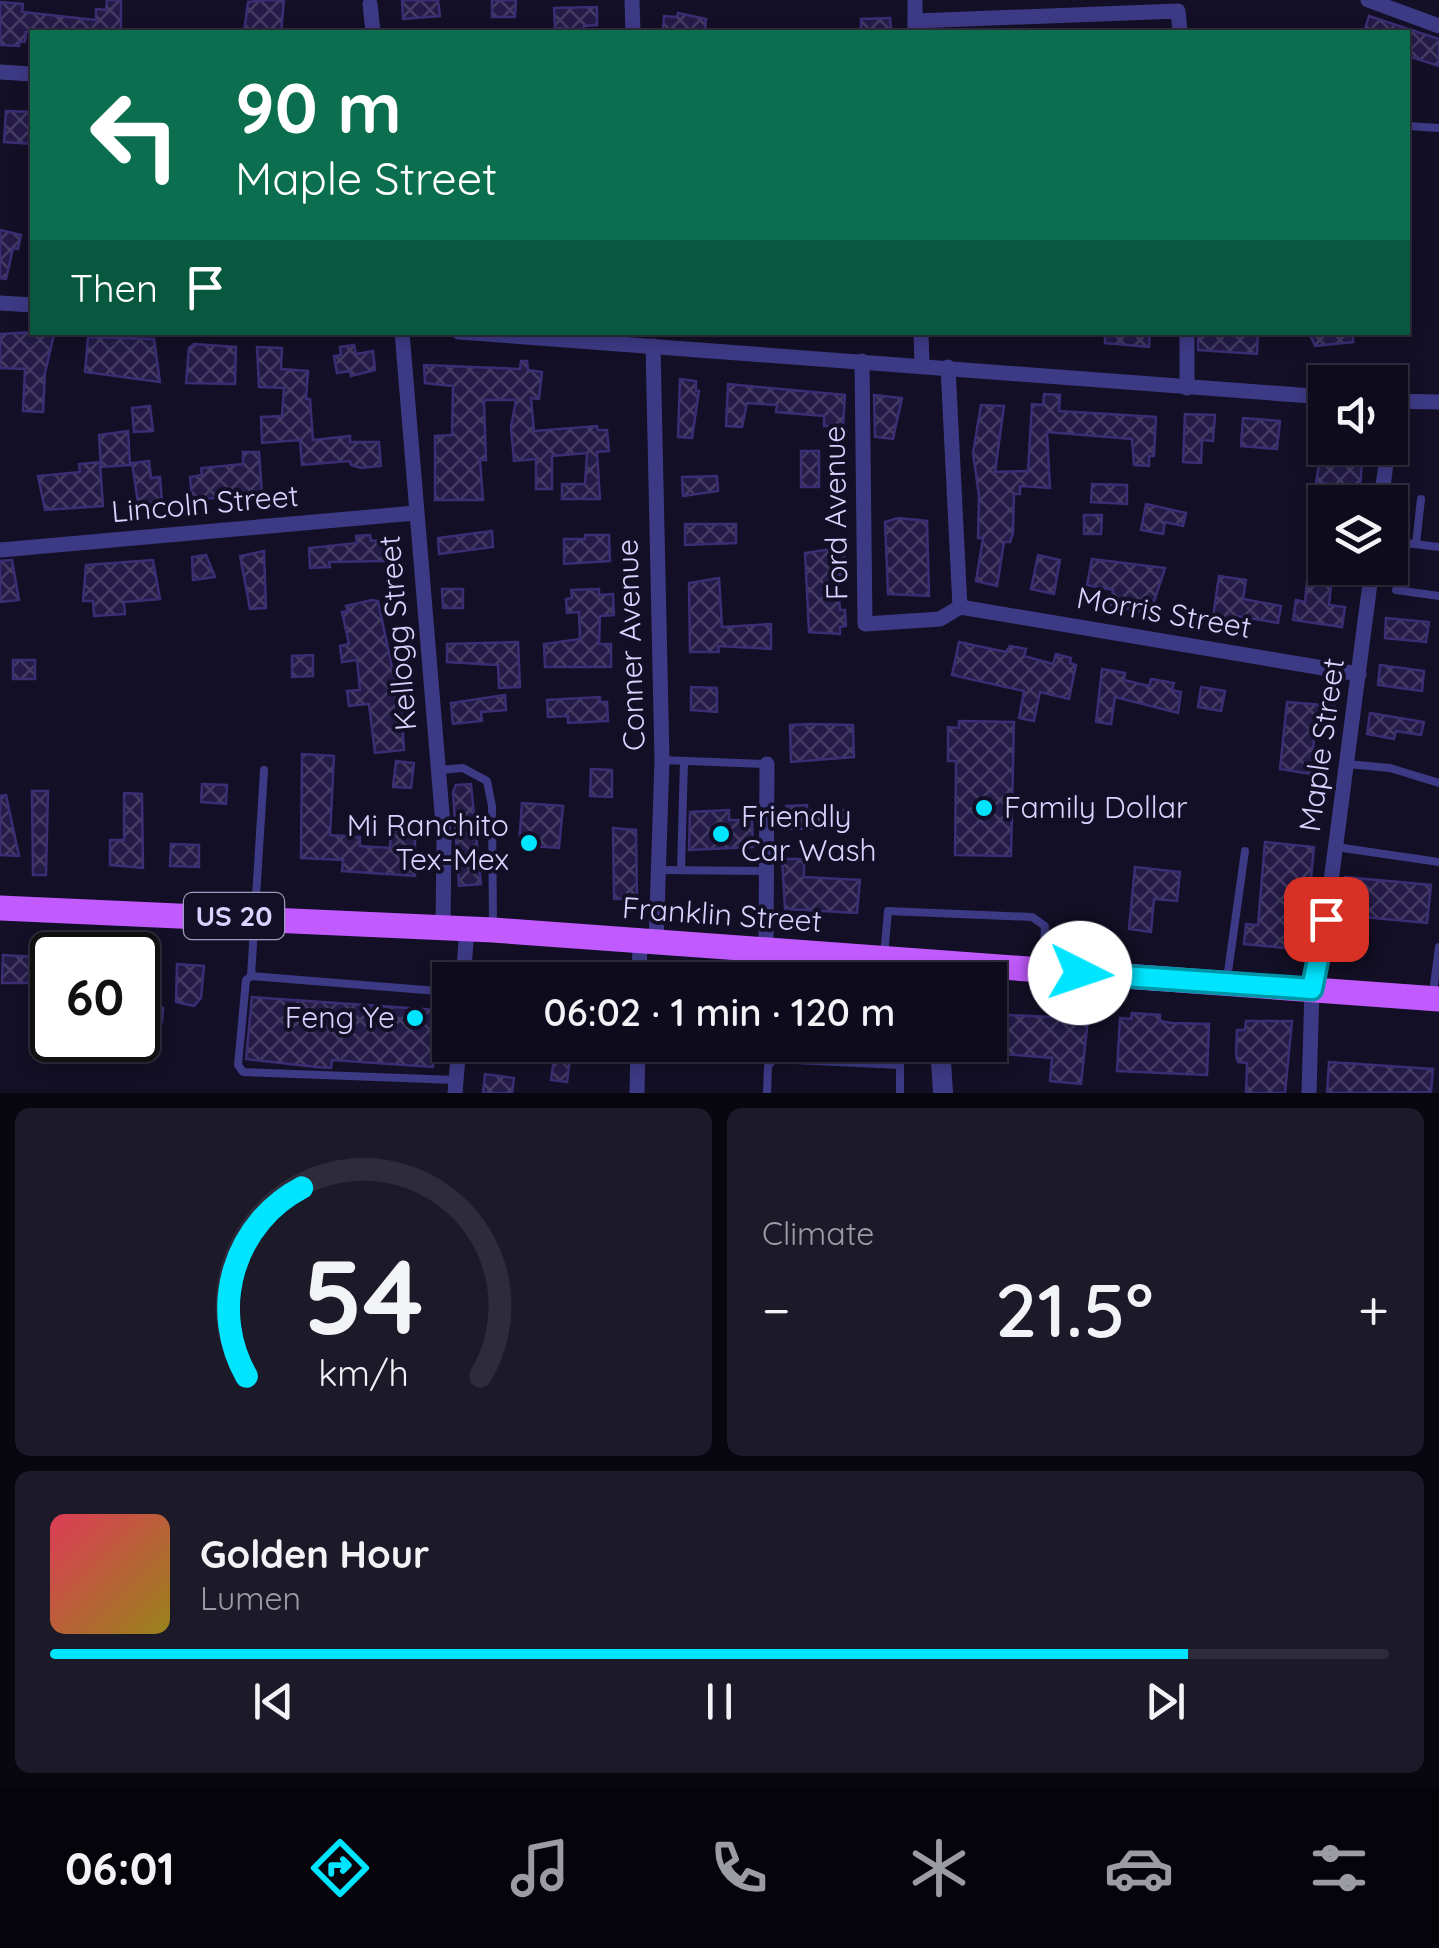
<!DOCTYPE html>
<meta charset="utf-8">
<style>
:root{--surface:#0e0b1c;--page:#1c1929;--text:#f1f3f6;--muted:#9b9ba3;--line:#2e2b3b;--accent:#00e5ff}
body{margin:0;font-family:Quicksand,sans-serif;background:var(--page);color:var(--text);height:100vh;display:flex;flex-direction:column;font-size:38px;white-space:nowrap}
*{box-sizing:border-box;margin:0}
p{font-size:32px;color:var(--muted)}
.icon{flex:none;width:55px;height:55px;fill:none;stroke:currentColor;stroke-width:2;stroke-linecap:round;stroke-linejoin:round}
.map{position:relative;height:1093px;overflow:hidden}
.drawer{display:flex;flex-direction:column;gap:15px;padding:15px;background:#08060f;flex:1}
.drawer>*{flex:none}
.top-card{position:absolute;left:30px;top:30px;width:1380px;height:305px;border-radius:0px;box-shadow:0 5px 15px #0003,0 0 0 2px var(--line);background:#0b6e4f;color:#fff;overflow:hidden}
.tools{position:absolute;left:1308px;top:365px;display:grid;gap:20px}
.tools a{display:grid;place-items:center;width:100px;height:100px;border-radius:0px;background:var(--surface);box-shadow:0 5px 15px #0003,0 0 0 2px var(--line);font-size:50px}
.speed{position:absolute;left:30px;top:932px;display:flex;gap:20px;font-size:50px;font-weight:700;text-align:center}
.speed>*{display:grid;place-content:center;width:130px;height:130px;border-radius:50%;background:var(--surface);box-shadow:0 5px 15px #0003,0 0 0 2px var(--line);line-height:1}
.speed .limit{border:5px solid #111;border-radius:15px;background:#fff;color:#111}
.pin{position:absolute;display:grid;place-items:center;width:85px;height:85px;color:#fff;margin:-42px;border-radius:20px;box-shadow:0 5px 15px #0006}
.me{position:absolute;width:110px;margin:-55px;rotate:94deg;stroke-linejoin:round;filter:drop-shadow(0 0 8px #0008)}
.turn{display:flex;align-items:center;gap:35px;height:210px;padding:0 40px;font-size:45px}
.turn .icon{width:130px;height:130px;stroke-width:2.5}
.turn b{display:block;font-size:70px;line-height:85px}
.then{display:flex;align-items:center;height:95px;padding:0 40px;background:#0003;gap:20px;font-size:38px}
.big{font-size:75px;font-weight:600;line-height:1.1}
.drawer .widget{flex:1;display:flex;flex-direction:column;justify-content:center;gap:15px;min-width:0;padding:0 35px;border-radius:15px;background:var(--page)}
.drawer .dial{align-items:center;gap:0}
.dial svg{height:260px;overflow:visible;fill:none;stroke:var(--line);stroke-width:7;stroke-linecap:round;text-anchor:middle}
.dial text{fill:var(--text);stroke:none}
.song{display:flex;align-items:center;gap:30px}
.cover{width:120px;height:120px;border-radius:15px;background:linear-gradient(135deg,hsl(350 70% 55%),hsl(50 70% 35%))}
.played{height:10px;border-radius:5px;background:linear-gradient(90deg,var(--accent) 85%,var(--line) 85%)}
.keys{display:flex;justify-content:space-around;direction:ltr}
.heat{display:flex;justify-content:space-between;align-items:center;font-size:55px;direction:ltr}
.drawer .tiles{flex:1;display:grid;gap:15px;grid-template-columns:1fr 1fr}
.widget:last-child{grid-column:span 2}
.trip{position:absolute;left:432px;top:962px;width:575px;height:100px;border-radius:0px;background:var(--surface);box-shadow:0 5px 15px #0003,0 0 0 2px var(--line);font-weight:600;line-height:100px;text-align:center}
.tabs{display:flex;height:160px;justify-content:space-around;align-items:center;background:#06040b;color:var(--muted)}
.tabs .icon{width:70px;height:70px}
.tabs .selected{color:var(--accent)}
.tabs b{font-size:45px;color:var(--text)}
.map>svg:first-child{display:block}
</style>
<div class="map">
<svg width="1439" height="1093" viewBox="0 0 1439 1093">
<defs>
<pattern id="building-cross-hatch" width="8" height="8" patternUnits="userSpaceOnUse" patternTransform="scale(2.5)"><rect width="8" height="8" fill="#241b47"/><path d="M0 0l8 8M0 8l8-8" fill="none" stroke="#433b63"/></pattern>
</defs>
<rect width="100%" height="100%" fill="#130f26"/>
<!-- building -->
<g fill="url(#building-cross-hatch)" stroke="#3b2d73" stroke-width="2.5">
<path d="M107,0H121V32H26L25,42H19V46L0,45V2L23,4L22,12L96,20V9L106,10Z"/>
<path d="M266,0H284L281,32H244L248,2Z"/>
<path d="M402,0H438L440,16L403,19Z"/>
<path d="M492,0H516L515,17H492Z"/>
<path d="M597,7V25L584,26V30L555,28L554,8Z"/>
<path d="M678,13L706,19L705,32H663L664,16L677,17Z"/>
<path d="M1369,16L1439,39V66L1408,56V32H1364Z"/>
<path d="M890,18L891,32H861V19Z"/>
<path d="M6,111L32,112V144L4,142Z"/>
<path d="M0,230L21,235L18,249L13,248L6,279L0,278Z"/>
<path d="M34,332L54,334L45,373L43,412L23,411L25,369L0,368V334Z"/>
<path d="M1105,332H1150L1149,347L1105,343Z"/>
<path d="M1198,332H1258L1257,354L1198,350Z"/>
<path d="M1309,332H1353V342L1315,346Z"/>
<path d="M88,337L154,339L160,382L85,372Z"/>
<path d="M194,344L236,347L235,384L186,383L189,348Z"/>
<path d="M354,345L356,354L373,351L375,370L351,376L350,371L337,373L334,356L341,355L340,347Z"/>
<path d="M257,347L282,348L281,369L308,371L306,399H310L313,440L350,436V442H379L381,466L361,468L351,465L350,461L302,465L300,440L262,443L261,417L282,416L284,388L259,387Z"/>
<path d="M521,361H527L528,370L542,372L539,399L531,398L534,431L597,426L598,430H607L609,451L597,452L600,499H562V484H585L587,453L552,456V489H536V459L514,461L511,427L516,400H484L486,460H480L483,500H435V436L452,435L453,386L425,383L424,365L520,369Z"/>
<path d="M680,379L696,381V391H699L692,438L678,437Z"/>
<path d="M728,384L845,395L843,427L824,426V416L776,412L777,405L747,403L742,427L726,426Z"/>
<path d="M1044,394L1060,395L1059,411L1156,417L1154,456H1149V466L1134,465L1132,439L1047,432L1050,488L1020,486V494H1014L1013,533L1010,542H1004L997,586L976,581L983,538H978L979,496L973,453L981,405L1004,406L995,472L1028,471L1032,404L1043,405Z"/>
<path d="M874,395L902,398L893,439L875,437Z"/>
<path d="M150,406L153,431L134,432L132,408Z"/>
<path d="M1185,414L1215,415L1213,441L1202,440L1201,463L1183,462Z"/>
<path d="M1243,418L1280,421L1277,449L1241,446Z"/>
<path d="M128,431L130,465L101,467L99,435Z"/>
<path d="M1322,448H1363L1360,489L1316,482Z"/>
<rect x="801" y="451" width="18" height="36"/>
<path d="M243,452H259L262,494L192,500L190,477L202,475L201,468L243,464Z"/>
<path d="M149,461L151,478L160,477L162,502L138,503L132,463Z"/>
<path d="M100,462L103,506L45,510L38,476L80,472L79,464Z"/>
<path d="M717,476L718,491L683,496L682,477Z"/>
<path d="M1092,484L1127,485V504L1091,502Z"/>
<path d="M1146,504L1186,513L1183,526L1165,522L1163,534L1141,530Z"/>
<path d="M1084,515H1102L1101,534H1084Z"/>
<path d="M898,518L927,521L929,596L888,594L885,522Z"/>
<path d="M685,524H736V543L685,545Z"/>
<path d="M492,531L493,547L439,554L438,538Z"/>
<path d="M370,535L371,541L383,540L384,561L329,562L330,567L310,568L309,548L357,543L356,536Z"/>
<path d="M585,535H609L610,561L564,564V539H585Z"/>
<path d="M838,548V552H844L845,574H840L838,582L840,610H845L846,626L840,627V634L809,632L805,553Z"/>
<path d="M264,551L266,608L250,609L240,556Z"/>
<path d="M206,555L215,577L193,580L192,557Z"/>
<path d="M1038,555L1060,560L1054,594L1031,589Z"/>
<path d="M1092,559L1165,568L1150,614L1111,605L1113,590L1087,585Z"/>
<path d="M12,560L19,600L0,602V561Z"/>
<path d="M153,560L160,599L124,602L125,614L94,616L93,601H83L86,565Z"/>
<path d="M1309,561L1333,568L1329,605L1345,607L1342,627L1293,620L1296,600L1305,602Z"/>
<path d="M1219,576L1246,580L1243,599L1281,606L1278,623L1237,616L1235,628L1212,624Z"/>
<path d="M719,578L722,627L771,624V649L718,646L719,652H690L689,583Z"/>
<path d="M442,589H463V608H443Z"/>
<path d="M599,589V595L613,594L614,615L600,616L599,644H611V667H545L544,644L580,639L579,612L567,613L566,599L572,598L571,590Z"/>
<path d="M372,600L378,601L396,686H400L404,750L375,753L369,704L349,706L347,691L360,690L357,660L342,662L340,646L349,644L342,612L348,611L346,606Z"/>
<path d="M1386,618L1429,622L1426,642L1385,638Z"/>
<path d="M518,642L520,687L499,688L498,665L447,662V644Z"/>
<path d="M959,642L1006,652L1010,646L1026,649L1024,656L1053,664L1056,654L1071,658L1070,663L1076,665L1069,699L1040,692L1034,721L1019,718L1024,691L952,675Z"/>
<path d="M313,655V676L292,677V656Z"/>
<rect x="13" y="660" width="22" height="19"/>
<path d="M1380,665L1424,671L1422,691L1378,685Z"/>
<path d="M1102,669L1125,673L1124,680L1149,686L1151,679L1174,683L1172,690L1181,692L1178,713L1115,697L1111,724L1096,722Z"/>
<path d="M691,687L717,688V712L691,710Z"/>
<path d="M1201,687L1225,691L1221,711L1198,707Z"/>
<path d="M505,695L506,710L481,712L482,721L453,724L451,703Z"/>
<path d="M600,697V702H607L608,721L568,723V716L548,717L547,700Z"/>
<path d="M1287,702L1334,706L1330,728L1316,726L1312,755L1326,757L1323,776L1280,769Z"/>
<path d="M1370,713L1424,722L1421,735L1396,731L1394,739L1367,734Z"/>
<path d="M959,721L1014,722L1011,856L955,855L956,761H948V727L959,728Z"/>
<path d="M811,724L853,725L854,757L791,762L790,725Z"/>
<path d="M302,754L334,756L330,835L360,837V846L390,848L391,830L415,832V876L342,871L343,860L301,858Z"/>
<path d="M396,761L414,763L411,788L393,787Z"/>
<path d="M591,769L612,770V797L590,796Z"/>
<path d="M202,784L227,785L226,804L201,802Z"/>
<path d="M471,784L481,884L459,886L453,792L456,785Z"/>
<path d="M32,791H48L46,875H33Z"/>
<path d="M124,793L142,794L143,868L110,865V840H124Z"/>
<path d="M6,795L19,856L0,855V796Z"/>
<path d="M522,803L563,806L559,848L519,845Z"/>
<path d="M807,805V811L847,810V828L789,829L786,806Z"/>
<path d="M729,810V820H752L753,847L689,850L690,812Z"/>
<path d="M613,828L636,830L637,899H614Z"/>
<path d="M1265,842L1314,847L1304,950L1244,944L1246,924L1258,925Z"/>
<path d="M171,844L199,845V867L170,866Z"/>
<path d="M782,859H804V877L860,880L857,913L785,909Z"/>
<path d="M1135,867L1180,872L1177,901L1154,899L1151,932L1129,929Z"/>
<path d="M1345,877L1431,885L1427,923L1342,915Z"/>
<path d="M3,955L36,957L35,983H2Z"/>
<path d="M177,964L204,966L201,998L194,1006L176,1002Z"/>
<path d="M252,997L437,1010L433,1067L332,1060L331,1068L316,1067L246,1059Z"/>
<path d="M138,1007L163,1008L162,1022H157V1027L138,1028Z"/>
<path d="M1132,1013L1160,1015V1021L1171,1023L1209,1024L1207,1075L1117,1071L1120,1018L1131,1019Z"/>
<path d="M990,1014L1088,1019L1081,1084L1050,1081L1052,1058L990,1053Z"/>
<path d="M1246,1021H1292L1285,1093H1246L1247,1063L1238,1062L1236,1055L1237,1030H1245Z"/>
<path d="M556,1045H572L567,1082L551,1080Z"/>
<path d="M1329,1062L1433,1069L1431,1092L1327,1093Z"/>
<path d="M485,1074L514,1078L512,1093H483Z"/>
</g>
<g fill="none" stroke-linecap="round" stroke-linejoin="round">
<!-- service -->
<g stroke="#3d3a85" stroke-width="8">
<path d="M1408,126L1439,128"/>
<path d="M1390,541L1439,547"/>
<path d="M1416,544L1421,499"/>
<path d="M1396,590L1439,596"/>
<path d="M662,760L767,764"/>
<path d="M1347,764L1390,768L1439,783"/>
<path d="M440,770L463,768L487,781L492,806L493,926"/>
<path d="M1336,847L1439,862"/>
<path d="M658,870L767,871"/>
<path d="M681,870L684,761"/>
<path d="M884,955L888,911L1032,917L1045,926L1043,968"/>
<path d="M251,976L264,770"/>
<path d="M1227,979L1245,851"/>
<path d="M450,992L251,976L246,980L238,1065L243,1072L456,1080"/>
<path d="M1433,992L1439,947"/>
<path d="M767,1093L768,1066L774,1059L900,1065V1093"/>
</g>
<!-- minor -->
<g stroke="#3d3a85" stroke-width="15">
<path d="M632,0L633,32"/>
<path d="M915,0V32"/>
<path d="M1368,0L1439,26"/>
<path d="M370,4L373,32"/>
<path d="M915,21L1178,11L1180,32"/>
<path d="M0,72L32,74"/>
<path d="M0,303L32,305"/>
<path d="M402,332L444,837L443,928"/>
<path d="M459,332L1325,397"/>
<path d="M921,332L922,364"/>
<path d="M1187,332V388"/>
<path d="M653,346L662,760L656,943"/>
<path d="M862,361L865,624L940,619L960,607"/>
<path d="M948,367L960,607"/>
<path d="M1390,401L1439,402"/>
<path d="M1390,428L1393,401"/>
<path d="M1381,502L1388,448"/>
<path d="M0,550L415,513"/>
<path d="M960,607L1359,674"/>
<path d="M766,951L767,764"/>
<path d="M463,980L467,929"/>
<path d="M639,980L640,941"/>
<path d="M455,1093L459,1045"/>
<path d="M637,1093L638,1045"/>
<path d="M1309,1093L1312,989L1321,958L1372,568"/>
</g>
<!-- tertiary -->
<path stroke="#3d3a85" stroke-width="20" d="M940,1045L943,1093"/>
<!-- primary -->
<path stroke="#c25bff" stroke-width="25" d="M0,908L493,930L1439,999"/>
</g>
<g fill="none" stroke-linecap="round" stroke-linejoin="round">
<!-- route casing -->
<g stroke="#0095a6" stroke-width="25">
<path id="route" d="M1080,973L1312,989L1326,919"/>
</g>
<!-- route -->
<use href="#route" stroke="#00e5ff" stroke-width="18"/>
</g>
<!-- markers -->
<g fill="#00e5ff" stroke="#130f26" stroke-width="4">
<circle cx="984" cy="808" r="10"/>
<circle cx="721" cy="834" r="10"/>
<circle cx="529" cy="843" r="10"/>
<circle cx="415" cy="1018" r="10"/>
</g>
<g text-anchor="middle" stroke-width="8" stroke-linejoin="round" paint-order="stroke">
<!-- shield labels -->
<rect fill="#130f26" stroke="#9e99be" stroke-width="2.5" x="184" y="893" width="100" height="46" rx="8"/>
<g font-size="28" font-weight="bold" fill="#d9d4ff">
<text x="234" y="926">US 20</text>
</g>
<!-- street labels -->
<g font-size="30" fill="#d9d4ff" stroke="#130f26">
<text transform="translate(205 504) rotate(-5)" y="10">Lincoln Street</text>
<text transform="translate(836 513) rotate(-91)" y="10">Ford Avenue</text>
<text transform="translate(1164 613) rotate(10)" y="10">Morris Street</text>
<text transform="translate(398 633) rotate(-95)" y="10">Kellogg Street</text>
<text transform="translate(631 645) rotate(-92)" y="10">Conner Avenue</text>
<text transform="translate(1322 745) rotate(-82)" y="10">Maple Street</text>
<text transform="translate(722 915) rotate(4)" y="10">Franklin Street</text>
</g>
<!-- poi labels -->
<g font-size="30" fill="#d9d4ff" stroke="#130f26" text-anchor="start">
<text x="1004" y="818">Family Dollar</text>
<text x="741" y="827">Friendly<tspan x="741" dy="34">Car Wash</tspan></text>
<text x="509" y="836" text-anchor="end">Mi Ranchito<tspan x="509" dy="34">Tex-Mex</tspan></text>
<text x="395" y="1028" text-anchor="end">Feng Ye</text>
</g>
</g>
</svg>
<div class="tools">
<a><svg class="icon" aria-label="sound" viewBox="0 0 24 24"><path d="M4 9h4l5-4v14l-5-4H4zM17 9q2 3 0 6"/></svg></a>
<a><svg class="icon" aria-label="layers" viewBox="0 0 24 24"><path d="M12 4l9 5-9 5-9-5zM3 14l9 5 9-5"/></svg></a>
</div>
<div class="speed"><div class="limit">60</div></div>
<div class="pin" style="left:1326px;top:919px;background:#d93025"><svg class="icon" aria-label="arrive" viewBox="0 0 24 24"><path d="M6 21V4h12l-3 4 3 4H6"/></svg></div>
<svg class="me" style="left:1080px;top:973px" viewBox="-20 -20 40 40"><circle r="19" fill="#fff"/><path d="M0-13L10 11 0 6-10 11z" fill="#00e5ff"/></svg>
<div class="trip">06:02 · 1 min · 120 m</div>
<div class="top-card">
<div class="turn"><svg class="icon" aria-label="left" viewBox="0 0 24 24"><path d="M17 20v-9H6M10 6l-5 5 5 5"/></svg><div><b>90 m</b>Maple Street</div></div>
<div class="then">Then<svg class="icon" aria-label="arrive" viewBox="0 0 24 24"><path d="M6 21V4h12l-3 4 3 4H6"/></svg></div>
</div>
</div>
<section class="drawer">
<div class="tiles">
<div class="widget dial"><svg viewBox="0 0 100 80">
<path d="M14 69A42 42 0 1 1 86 69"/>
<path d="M14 69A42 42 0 0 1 31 11" stroke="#00e5ff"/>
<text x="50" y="56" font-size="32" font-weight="700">54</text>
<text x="50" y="72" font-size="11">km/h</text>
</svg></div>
<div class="widget"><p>Climate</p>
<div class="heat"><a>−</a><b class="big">21.5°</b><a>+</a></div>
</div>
<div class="widget">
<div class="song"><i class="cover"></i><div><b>Golden Hour</b><p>Lumen</p></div></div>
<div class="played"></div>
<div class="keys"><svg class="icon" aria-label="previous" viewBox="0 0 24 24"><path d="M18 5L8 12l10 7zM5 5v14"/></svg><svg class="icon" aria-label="pause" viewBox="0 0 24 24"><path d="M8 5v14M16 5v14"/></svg><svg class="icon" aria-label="next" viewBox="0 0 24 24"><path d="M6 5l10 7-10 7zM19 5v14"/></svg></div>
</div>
</div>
</section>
<nav class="tabs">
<b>06:01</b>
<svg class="icon selected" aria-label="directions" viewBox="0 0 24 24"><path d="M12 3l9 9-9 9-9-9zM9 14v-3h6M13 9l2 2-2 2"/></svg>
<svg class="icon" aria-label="music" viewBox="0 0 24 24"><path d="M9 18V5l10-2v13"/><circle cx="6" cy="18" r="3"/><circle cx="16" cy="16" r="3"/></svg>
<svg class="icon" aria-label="phone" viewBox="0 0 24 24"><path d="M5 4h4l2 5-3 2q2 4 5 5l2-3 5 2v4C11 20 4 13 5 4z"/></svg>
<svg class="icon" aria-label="climate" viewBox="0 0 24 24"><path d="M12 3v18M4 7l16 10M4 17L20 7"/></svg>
<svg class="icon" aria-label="car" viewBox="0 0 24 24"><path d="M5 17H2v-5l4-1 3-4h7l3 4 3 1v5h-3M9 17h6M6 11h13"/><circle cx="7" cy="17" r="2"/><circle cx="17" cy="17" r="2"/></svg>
<svg class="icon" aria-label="filters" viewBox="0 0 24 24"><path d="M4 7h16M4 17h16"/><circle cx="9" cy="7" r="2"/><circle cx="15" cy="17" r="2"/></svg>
</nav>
